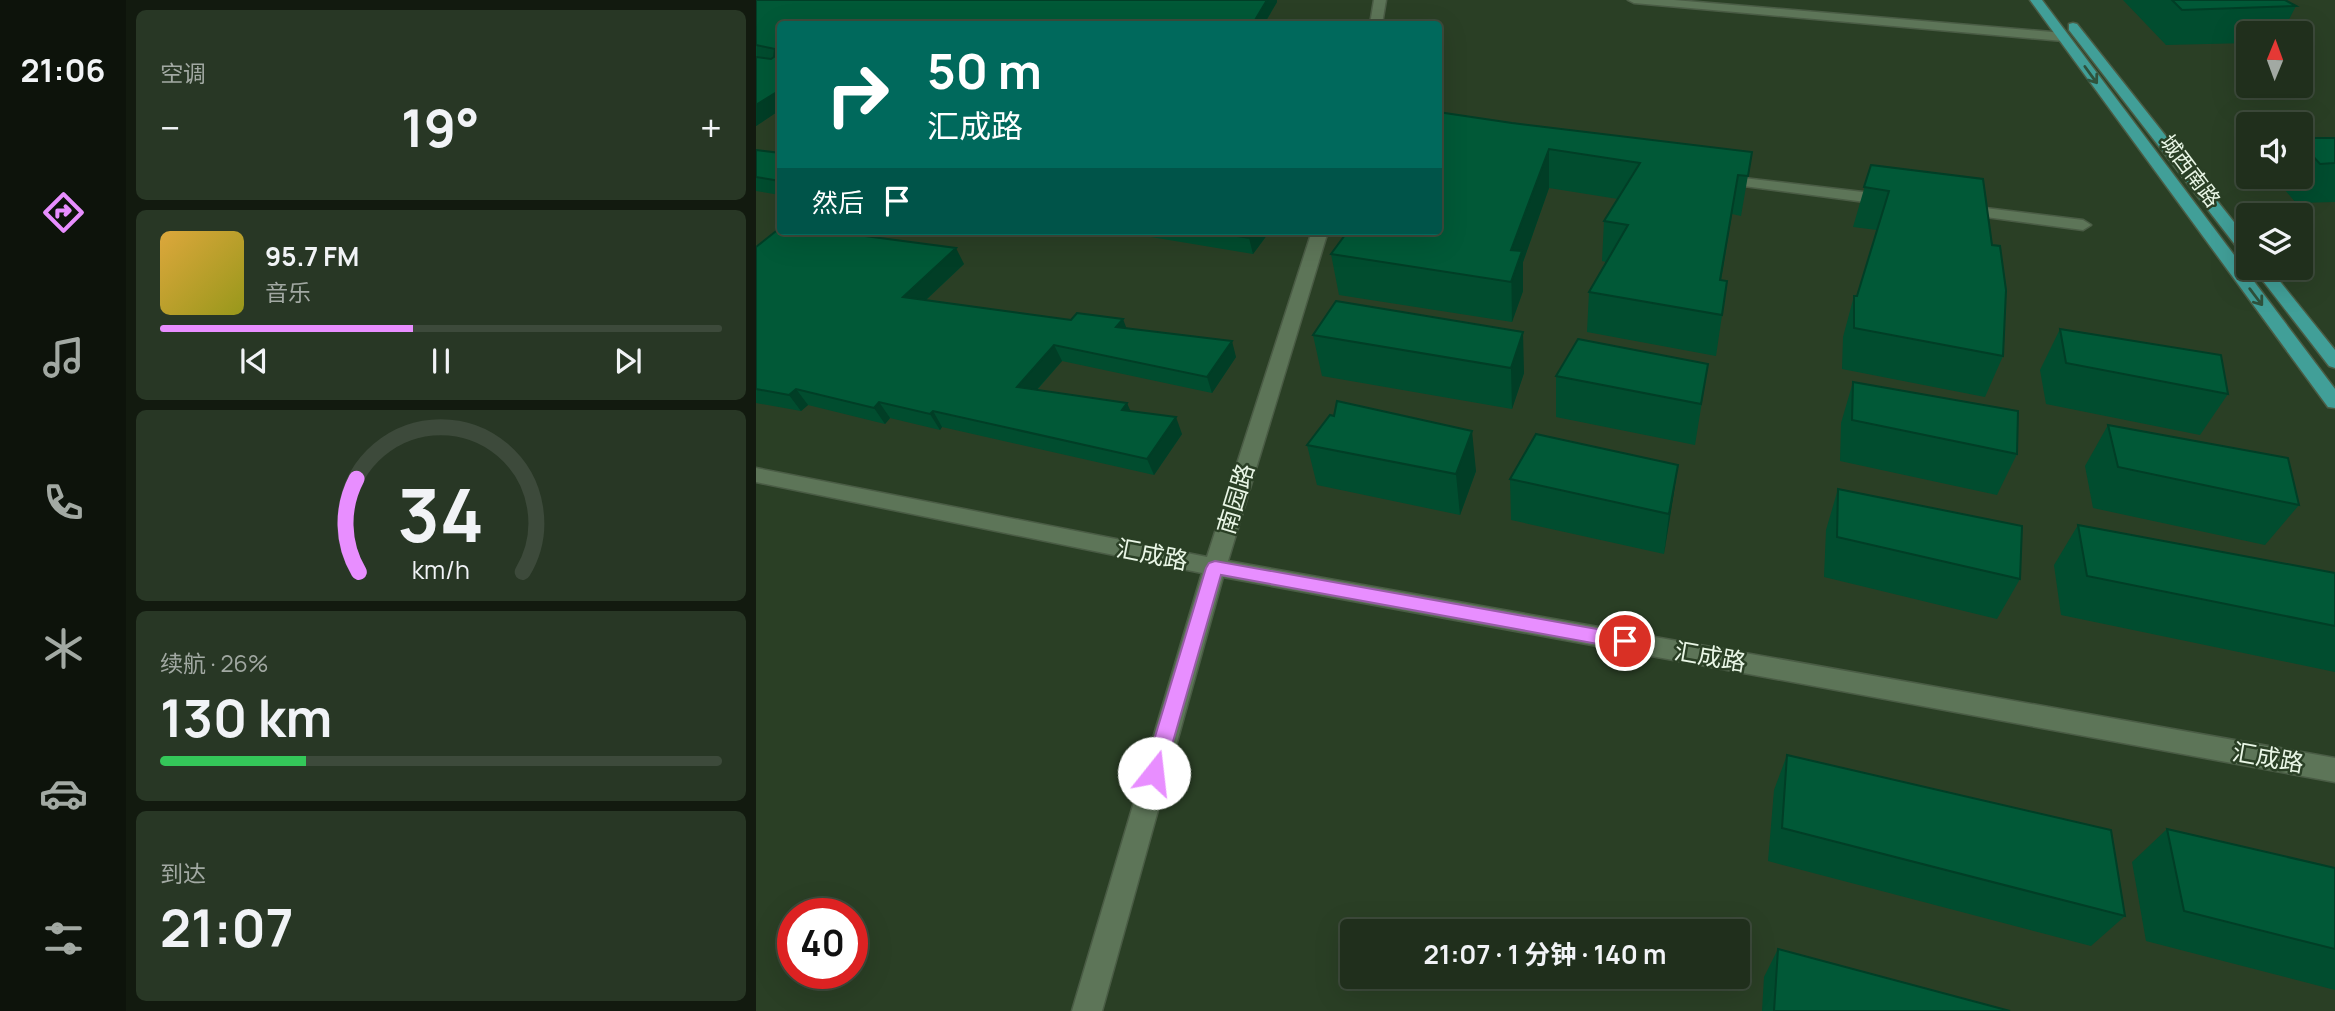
<!DOCTYPE html>
<html lang="zh">
<meta charset="utf-8">
<style>
:root{--surface:#202f1c;--page:#283725;--text:#f1f3f6;--muted:#a2a9a3;--line:#3d4a3b;--accent:#e88eff}
body{margin:0;font-family:Manrope,"Noto Sans SC",sans-serif;background:var(--page);color:var(--text);height:100vh;display:flex;flex-direction:column;font-size:26px;white-space:nowrap}
*{box-sizing:border-box;margin:0}
p{font-size:23px;color:var(--muted)}
.icon{flex:none;width:38px;height:38px;fill:none;stroke:currentColor;stroke-width:2;stroke-linecap:round;stroke-linejoin:round}
.map{position:relative;flex:1;overflow:hidden}
.details{display:flex;flex-direction:column;gap:10px;padding:10px;background:#121a0f;width:630px}
.details>*{flex:none}
.top-card{position:absolute;left:21px;top:21px;width:665px;height:214px;border-radius:7px;box-shadow:0 7px 28px #0002,0 0 0 2px var(--line);background:#00695c;color:#fff;overflow:hidden}
.needle{width:46px;rotate:1deg}
.fabs{position:absolute;left:1480px;top:21px;display:grid;gap:14px}
.fabs a{display:grid;place-items:center;width:77px;height:77px;border-radius:7px;background:var(--surface);box-shadow:0 7px 28px #0002,0 0 0 2px var(--line);font-size:35px}
.speed{position:absolute;left:21px;top:898px;display:flex;gap:14px;font-size:35px;font-weight:700;text-align:center}
.speed>*{display:grid;place-content:center;width:91px;height:91px;border-radius:50%;background:var(--surface);box-shadow:0 7px 28px #0002,0 0 0 2px var(--line);line-height:1}
.speed .limit{border:10px solid #d22;background:#fff;color:#111}
.pin{position:absolute;display:grid;place-items:center;width:60px;height:60px;color:#fff;margin:-30px;border:4px solid #fff;border-radius:50%;box-shadow:0 2px 7px #0007}
.me{position:absolute;width:77px;margin:-38px;rotate:16deg;stroke-linejoin:round;filter:drop-shadow(0 0 5px #0008)}
.turn{display:flex;align-items:center;gap:24px;height:147px;padding:0 35px;font-size:32px}
.turn .icon{width:91px;height:91px;stroke-width:2.5}
.turn b{display:block;font-size:49px;line-height:60px}
.then{display:flex;align-items:center;height:66px;padding:0 35px;background:#0003;gap:14px;font-size:26px}
.big{font-size:52px;font-weight:700;line-height:1.1}
.details .tile{flex:1;display:flex;flex-direction:column;justify-content:center;gap:10px;min-width:0;padding:0 24px;border-radius:10px;background:var(--page)}
.details .dial{align-items:center;gap:0}
.dial svg{height:182px;overflow:visible;fill:none;stroke:var(--line);stroke-width:7;stroke-linecap:round;text-anchor:middle}
.dial text{fill:var(--text);stroke:none}
.song{display:flex;align-items:center;gap:21px}
.cover{width:84px;height:84px;border-radius:10px;background:linear-gradient(135deg,hsl(40 70% 55%),hsl(60 70% 35%))}
.played{height:7px;border-radius:4px;background:linear-gradient(90deg,var(--accent) 45%,var(--line) 45%)}
.keys{display:flex;justify-content:space-around;direction:ltr}
.heat{display:flex;justify-content:space-between;align-items:center;font-size:38px;direction:ltr}
.charge{height:10px;border-radius:5px;background:linear-gradient(90deg,#34c759 26%,var(--line) 0)}
.trip{position:absolute;left:584px;top:919px;width:410px;height:70px;border-radius:7px;background:var(--surface);box-shadow:0 7px 28px #0002,0 0 0 2px var(--line);font-weight:700;line-height:70px;text-align:center}
main{display:flex;flex:1;min-height:0}
.tab-bar{display:flex;flex-direction:column;width:126px;justify-content:space-around;align-items:center;background:#0d130b;color:var(--muted)}
.tab-bar .icon{width:49px;height:49px}
.tab-bar .selected{color:var(--accent)}
.tab-bar b{font-size:32px;color:var(--text)}
.map>svg:first-child{display:block}
</style>
<main>
<nav class="tab-bar">
<b>21:06</b>
<svg class="icon selected" aria-label="directions" viewBox="0 0 24 24"><path d="M12 3l9 9-9 9-9-9zM9 14v-3h6M13 9l2 2-2 2"/></svg>
<svg class="icon" aria-label="music" viewBox="0 0 24 24"><path d="M9 18V5l10-2v13"/><circle cx="6" cy="18" r="3"/><circle cx="16" cy="16" r="3"/></svg>
<svg class="icon" aria-label="phone" viewBox="0 0 24 24"><path d="M5 4h4l2 5-3 2q2 4 5 5l2-3 5 2v4C11 20 4 13 5 4z"/></svg>
<svg class="icon" aria-label="climate" viewBox="0 0 24 24"><path d="M12 3v18M4 7l16 10M4 17L20 7"/></svg>
<svg class="icon" aria-label="car" viewBox="0 0 24 24"><path d="M5 17H2v-5l4-1 3-4h7l3 4 3 1v5h-3M9 17h6M6 11h13"/><circle cx="7" cy="17" r="2"/><circle cx="17" cy="17" r="2"/></svg>
<svg class="icon" aria-label="filters" viewBox="0 0 24 24"><path d="M4 7h16M4 17h16"/><circle cx="9" cy="7" r="2"/><circle cx="15" cy="17" r="2"/></svg>
</nav>
<section class="details">
<div class="tile"><p>空调</p>
<div class="heat"><a>−</a><b class="big">19°</b><a>+</a></div>
</div>
<div class="tile">
<div class="song"><i class="cover"></i><div><b>95.7 FM</b><p>音乐</p></div></div>
<div class="played"></div>
<div class="keys"><svg class="icon" aria-label="previous" viewBox="0 0 24 24"><path d="M18 5L8 12l10 7zM5 5v14"/></svg><svg class="icon" aria-label="pause" viewBox="0 0 24 24"><path d="M8 5v14M16 5v14"/></svg><svg class="icon" aria-label="next" viewBox="0 0 24 24"><path d="M6 5l10 7-10 7zM19 5v14"/></svg></div>
</div>
<div class="tile dial"><svg viewBox="0 0 100 80">
<path d="M14 69A42 42 0 1 1 86 69"/>
<path d="M14 69A42 42 0 0 1 13 28" stroke="#e88eff"/>
<text x="50" y="56" font-size="32" font-weight="700">34</text>
<text x="50" y="72" font-size="11">km/h</text>
</svg></div>
<div class="tile"><p>续航 · 26%</p><b class="big">130 km</b><div class="charge"></div></div>
<div class="tile"><p>到达</p><b class="big">21:07</b></div>
</section>
<div class="map">
<svg width="1579" height="1011" viewBox="0 0 1579 1011">
<rect width="100%" height="100%" fill="#2a3f25"/>
<g fill="none" stroke-linecap="round" stroke-linejoin="round">
<!-- minor casing -->
<g stroke="#4a5c45" stroke-width="3">
<g id="minor">
<path d="M618,0H630L626,24H614Z"/>
<path d="M872,0H918L1307,33L1313,37L1307,41L878,3Z"/>
<path d="M962,175L1132,195L1140,200L1132,205L957,182L955,179Z"/>
<path d="M1205,205L1327,220L1335,225L1327,230L1200,213L1197,210Z"/>
<path d="M556,231H572L472,561L1579,758V782L467,577L346,1011H316L446,573L0,482V468L451,557Z"/>
</g>
</g>
<!-- major casing -->
<g stroke="#4a5c45" stroke-width="3">
<g id="major">
<path d="M1274,0H1286L1579,389V408L1572,407Z"/>
<path d="M1317,23L1321,24L1493,241V257L1487,255L1313,30V24Z"/>
<path d="M1497,268H1513L1579,350V368L1573,366Z"/>
</g>
</g>
<!-- minor -->
<use href="#minor" fill="#5d7558" fill-rule="evenodd"/>
<!-- major -->
<use href="#major" fill="#419f98" fill-rule="evenodd"/>
</g>
<!-- wall -->
<g fill="#014d2f">
<path d="M0,0L521,2L510,21L24,24V110L0,126Z"/>
<path d="M1367,0H1529L1540,6L1526,33H1493V43L1410,45Z"/>
<path d="M756,123L996,152L985,216L976,214L965,280L971,281L960,356L831,332L833,292L850,262L846,261L848,221L862,199L793,188L767,262V291L756,322L583,295L575,254Z"/>
<path d="M1545,138H1579V202L1540,203L1518,177H1545Z"/>
<path d="M0,150L24,153V195L0,191Z"/>
<path d="M1115,165L1247,356L1229,397L1086,369L1087,337L1098,296H1101L1121,230L1097,227Z"/>
<path d="M337,231H514L497,254L365,232L362,236Z"/>
<path d="M0,247L208,264L170,300L370,328L480,357L456,393L306,361L281,390L375,411L426,434L398,475L186,427L184,430L134,418L129,424L52,405L45,411L0,403Z"/>
<path d="M580,301L768,373L756,409L566,376L557,335Z"/>
<path d="M1304,329L1472,394L1444,435L1290,404L1284,370Z"/>
<path d="M952,364L939,445L800,417V376Z"/>
<path d="M1097,382L1261,454L1241,495L1084,461L1085,423Z"/>
<path d="M1352,425L1543,505L1509,545L1337,508L1329,466Z"/>
<path d="M551,445L720,471L704,515L561,485Z"/>
<path d="M922,465L908,554L755,520L754,479Z"/>
<path d="M1082,489L1264,579L1241,619L1068,577L1070,530Z"/>
<path d="M1322,525L1579,573V672L1305,615L1298,565Z"/>
<path d="M1031,755L1369,916L1335,946L1012,861L1018,790Z"/>
<path d="M1411,829L1579,868V990L1390,941L1376,862Z"/>
<path d="M1022,949L1254,1011H1006L1008,977Z"/>
</g>
<!-- shaded-wall -->
<g fill="#013e26">
<path d="M511,0H521V2L508,24L499,20Z"/>
<path d="M24,90V110L0,126V105Z"/>
<path d="M793,149V188L767,262V291L756,322L755,250Z"/>
<path d="M498,231H514L497,254L493,238Z"/>
<path d="M200,248L208,264L156,313L147,297Z"/>
<path d="M367,319L373,335L360,327Z"/>
<path d="M767,332L768,373L756,409L755,368Z"/>
<path d="M476,341L480,357L456,393L451,377Z"/>
<path d="M298,345L306,361L269,403L261,387Z"/>
<path d="M40,389L52,405L45,411L33,395Z"/>
<path d="M123,402L134,418L129,424L118,408Z"/>
<path d="M371,403L378,419L366,410Z"/>
<path d="M177,411L186,427L184,430L174,414Z"/>
<path d="M420,417L426,434L398,475L391,459Z"/>
<path d="M716,431L720,471L704,515L700,474Z"/>
<path d="M922,465L916,505L908,554L913,514Z"/>
</g>
<!-- building -->
<g fill="#015937" stroke="#013e26" stroke-width="2">
<path d="M0,0H511L499,20L563,24H24V90L0,105V57L15,59L18,57L19,49L0,45Z"/>
<path d="M1416,0H1529L1540,6L1426,10Z"/>
<path d="M682,112L756,123L996,152L992,176L982,175L964,280L971,281L966,315L833,292L872,225L848,221L884,163L793,149L755,250L766,251L755,282L575,254L592,231H682Z"/>
<path d="M1545,138H1579V163L1564,164L1545,143Z"/>
<path d="M0,150L24,153V181L0,177Z"/>
<path d="M1115,165L1227,179L1236,245L1244,246L1250,290L1247,356L1098,328V296H1101L1133,191L1108,187Z"/>
<path d="M24,228V231H71L200,248L147,297L315,320L321,313L367,319L360,327L476,341L451,377L298,345L261,387L371,403L366,410L420,417L391,459L177,411L174,414L123,402L118,408L40,389L33,395L0,389V247Z"/>
<path d="M450,231H498L493,238Z"/>
<path d="M580,301L767,332L755,368L557,335Z"/>
<path d="M1304,329L1465,355L1472,394L1310,363Z"/>
<path d="M822,339L952,364L945,404L800,376Z"/>
<path d="M1097,382L1262,411L1261,454L1096,420Z"/>
<path d="M581,401L716,431L700,474L551,445L574,415L578,416Z"/>
<path d="M1352,425L1532,458L1543,505L1362,467Z"/>
<path d="M780,434L922,465L913,514L754,479Z"/>
<path d="M1082,489L1266,526L1264,579L1081,537Z"/>
<path d="M1322,525L1579,573V626L1331,576Z"/>
<path d="M1031,755L1355,830L1369,916L1026,828Z"/>
<path d="M1411,829L1579,868V949L1428,911Z"/>
<path d="M1022,949L1254,1011H1018Z"/>
</g>
<!-- one-way arrows -->
<defs><path id="oneway-shaft" d="M-6 0H5M1.5-3L5.5 0L1.5 3" fill="none" stroke-width="1.6" stroke-linecap="round" stroke-linejoin="round" transform="scale(1.75)"/></defs>
<g stroke="#2f523c">
<use href="#oneway-shaft" transform="translate(1335 75) rotate(54)"/>
<use href="#oneway-shaft" transform="translate(1500 297) rotate(53)"/>
</g>
<!-- route -->
<path fill="#e88eff" stroke="#975ca6" stroke-width="2" d="M459,561L869,634L875,636L878,641L875,647L869,649L465,575L408,773L405,780L398,782L391,780L388,773L450,568L453,563Z"/>
<g text-anchor="middle" stroke-width="5" stroke-linejoin="round" paint-order="stroke">
<!-- far-street labels -->
<g font-size="21" fill="#e9f6e6" stroke="#2a3f25">
<text transform="translate(1434 171) rotate(53)" y="7">城西南路</text>
</g>
<!-- street labels -->
<g font-size="24" fill="#e9f6e6" stroke="#2a3f25">
<text transform="translate(480 499) rotate(-73)" y="8">南园路</text>
<text transform="translate(396 555) rotate(11)" y="8">汇成路</text>
<text transform="translate(954 657) rotate(10)" y="8">汇成路</text>
<text transform="translate(1512 758) rotate(10)" y="8">汇成路</text>
</g>
</g>
</svg>
<div class="fabs">
<a><svg class="needle" viewBox="-14 -14 28 28"><path d="M0-13l5 13h-10z" fill="#e53935"/><path d="M0 13l5-13h-10z" fill="#a2a9a3"/></svg></a>
<a><svg class="icon" aria-label="sound" viewBox="0 0 24 24"><path d="M4 9h4l5-4v14l-5-4H4zM17 9q2 3 0 6"/></svg></a>
<a><svg class="icon" aria-label="layers" viewBox="0 0 24 24"><path d="M12 4l9 5-9 5-9-5zM3 14l9 5 9-5"/></svg></a>
</div>
<div class="speed"><div class="limit">40</div></div>
<div class="pin" style="left:869px;top:641px;background:#d93025"><svg class="icon" aria-label="arrive" viewBox="0 0 24 24"><path d="M6 21V4h12l-3 4 3 4H6"/></svg></div>
<svg class="me" style="left:398px;top:773px" viewBox="-20 -20 40 40"><circle r="19" fill="#fff"/><path d="M0-13L10 11 0 6-10 11z" fill="#e88eff"/></svg>
<div class="trip">21:07 · 1 分钟 · 140 m</div>
<div class="top-card">
<div class="turn"><svg class="icon" aria-label="right" viewBox="0 0 24 24"><path d="M7 20v-9h11M14 6l5 5-5 5"/></svg><div><b>50 m</b>汇成路</div></div>
<div class="then">然后<svg class="icon" aria-label="arrive" viewBox="0 0 24 24"><path d="M6 21V4h12l-3 4 3 4H6"/></svg></div>
</div>
</div>
</main>
